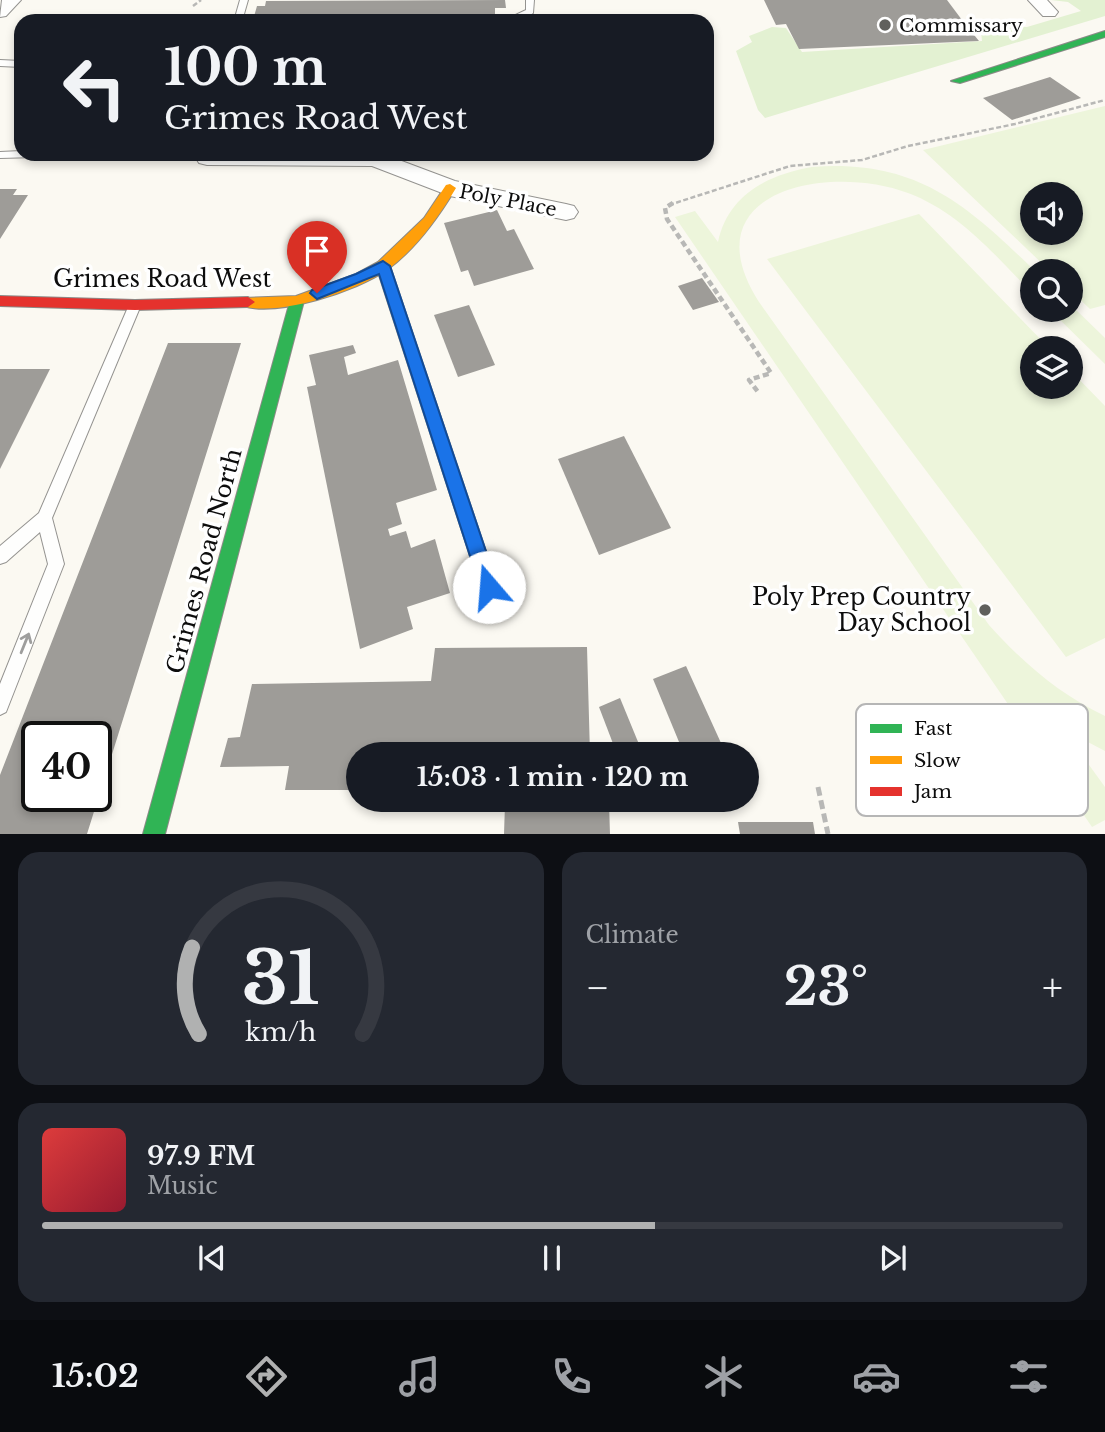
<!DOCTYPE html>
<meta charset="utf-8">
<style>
:root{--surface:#171b24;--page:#242831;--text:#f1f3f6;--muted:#9ea1a6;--line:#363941;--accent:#b0b1b1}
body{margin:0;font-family:"Libre Baskerville",serif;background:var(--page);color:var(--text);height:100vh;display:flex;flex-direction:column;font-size:26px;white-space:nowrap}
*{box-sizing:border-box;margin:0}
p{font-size:23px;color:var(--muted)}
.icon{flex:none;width:38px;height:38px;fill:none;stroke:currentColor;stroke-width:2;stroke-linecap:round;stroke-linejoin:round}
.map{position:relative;height:834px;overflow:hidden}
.panel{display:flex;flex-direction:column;gap:18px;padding:18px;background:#0d0f14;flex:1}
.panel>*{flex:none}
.guide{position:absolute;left:14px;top:14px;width:700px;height:147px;border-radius:21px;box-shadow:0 4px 10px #0003;background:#171b24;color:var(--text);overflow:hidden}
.fabs{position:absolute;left:1020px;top:182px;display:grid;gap:14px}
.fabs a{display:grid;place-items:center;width:63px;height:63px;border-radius:50%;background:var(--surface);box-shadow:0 4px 10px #0003;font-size:35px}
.speed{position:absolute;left:21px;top:721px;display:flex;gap:14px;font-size:35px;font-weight:700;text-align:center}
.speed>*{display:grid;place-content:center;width:91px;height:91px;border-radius:50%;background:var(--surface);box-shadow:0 4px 10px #0003;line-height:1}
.speed .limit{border:4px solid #111;border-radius:10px;background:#fff;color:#111}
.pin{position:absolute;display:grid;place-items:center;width:60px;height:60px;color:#fff;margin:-72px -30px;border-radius:50% 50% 50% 0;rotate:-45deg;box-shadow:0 0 7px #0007}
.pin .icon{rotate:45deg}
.me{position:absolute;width:77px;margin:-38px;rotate:342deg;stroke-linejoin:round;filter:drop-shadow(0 0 5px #0008)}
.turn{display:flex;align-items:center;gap:24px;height:147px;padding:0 35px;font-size:32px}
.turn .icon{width:91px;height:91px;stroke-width:2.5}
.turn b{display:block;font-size:49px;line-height:60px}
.big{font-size:52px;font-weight:700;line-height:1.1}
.panel .widget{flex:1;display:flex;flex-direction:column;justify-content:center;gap:10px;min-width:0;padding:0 24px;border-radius:21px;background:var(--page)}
.panel .dial{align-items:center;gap:0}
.dial svg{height:182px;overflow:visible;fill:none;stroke:var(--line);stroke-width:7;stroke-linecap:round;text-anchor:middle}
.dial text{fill:var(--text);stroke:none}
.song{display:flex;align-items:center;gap:21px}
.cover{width:84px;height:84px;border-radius:10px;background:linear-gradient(135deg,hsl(0 70% 55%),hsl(350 70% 35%))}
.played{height:7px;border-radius:4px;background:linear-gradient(90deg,var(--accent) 60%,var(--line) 60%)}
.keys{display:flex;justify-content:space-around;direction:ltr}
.heat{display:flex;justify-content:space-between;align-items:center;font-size:38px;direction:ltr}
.panel .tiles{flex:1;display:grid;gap:18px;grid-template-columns:1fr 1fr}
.widget:last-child{grid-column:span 2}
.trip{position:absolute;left:346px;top:742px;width:413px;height:70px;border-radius:35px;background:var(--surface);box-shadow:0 4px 10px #0003;font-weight:700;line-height:70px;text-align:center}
.tab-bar{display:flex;height:112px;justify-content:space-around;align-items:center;background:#090b0e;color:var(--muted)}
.tab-bar .icon{width:49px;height:49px}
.tab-bar .active{color:var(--accent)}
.tab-bar b{font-size:32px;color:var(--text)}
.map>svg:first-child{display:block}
</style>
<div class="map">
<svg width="1105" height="834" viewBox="0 0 1105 834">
<rect width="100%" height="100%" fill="#fbf9f2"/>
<!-- green -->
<path fill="#e3f1d2" d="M1051,0H1105V16L765,118L758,110L736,51L752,42L749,36L772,27L786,28L802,52L982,41L981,31L1001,27H1027L1081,11L1068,2Z"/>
<!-- pitch -->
<g fill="#edf5db" fill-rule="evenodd">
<path d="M1105,106V305L1090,309L1071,291V271H1050L923,150ZM1032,194H1071V233H1032Z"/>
<path d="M812,167C916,159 966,204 1035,271H1032V293C995,255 959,212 908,193C827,163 688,191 759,302L989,625C1022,662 1060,695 1105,716V751L1063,729L1105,787V820L1092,827L675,217L695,211L718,242C728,195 767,175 812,167Z"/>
<path d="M919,214L1049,348H1032V387H1071V371L1105,406V638L1066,657L767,259Z"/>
<path d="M1071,305L1105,338V364L1050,310H1071Z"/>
</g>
<!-- building -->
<g fill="#9e9c98" fill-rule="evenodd">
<path d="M505,0L506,8H495V14L421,17V14L338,20V18L253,20L257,6H265L266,1Z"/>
<path d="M764,0H947L965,24L982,23L987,29L970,30L979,41L799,49L786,24L776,25Z"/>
<path d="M1050,77L1081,98L1012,120L983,98Z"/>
<path d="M0,189H17L13,195H28L0,239Z"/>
<path d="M497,210L507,231L514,229L534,269L474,286L468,270L461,272L444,223Z"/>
<path d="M702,278L719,302L693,310L678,286Z"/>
<path d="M469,305L495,365L458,377L434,315Z"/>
<path d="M168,343H241L87,834H0V775ZM37,737H96V796H37Z"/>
<path d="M353,345L356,353L344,357L348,375L398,360L437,490L396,503L402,524L388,529L390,536L406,531L411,548L435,539L450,593L407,607L413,629L360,649L307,387L316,385L309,355Z"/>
<path d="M0,369H50L0,469Z"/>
<path d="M624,436L671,528L599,555L558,459Z"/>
<path d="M587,647L590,754H359V790H285L289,766L220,767L228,738L240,737L252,684L431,681L435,648Z"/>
<path d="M686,666L726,754H684L653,679Z"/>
<path d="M620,698L643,754H617L599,707Z"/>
<path d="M609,803L610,834H504L505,804Z"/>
<path d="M738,822H813L815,834H740Z"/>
</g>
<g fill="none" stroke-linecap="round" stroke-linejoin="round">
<!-- lane casing -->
<g stroke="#949390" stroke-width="2">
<g id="lane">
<path d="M240,0H248L242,21H234Z"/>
<path d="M526,0H534L533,13L525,19L503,21L526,10Z"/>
<path d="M0,60L21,61V67L0,66Z"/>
<path d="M21,151V154H42L37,157L0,158V152Z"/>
<path d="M135,300L141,305L52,518L64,564L6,712L0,715V684L48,564L40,532L6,562L0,564V546L39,513L129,305Z"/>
</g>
</g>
<!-- street casing -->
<g stroke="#949390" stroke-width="2">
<g id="street">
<path d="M2,0H21L6,16L0,17Z"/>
<path d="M1028,0H1047L1058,12L1055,16H1043Z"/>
<path d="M198,154H383L455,181L566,204L574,206L578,212L574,218L566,220L450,196L372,166L207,165L199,163L196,158Z"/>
</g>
</g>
<!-- fast casing -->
<g stroke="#8b8a87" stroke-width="2">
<g id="fast">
<path d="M1105,31V37L960,83L951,81Z"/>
<path d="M383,261L390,266L498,587L495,593L489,596L483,593L480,587L376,266Z"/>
<path d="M297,296L304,301L165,834H143L290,301Z"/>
</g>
</g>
<!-- slow casing -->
<g stroke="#8b8a87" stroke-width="2">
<path id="slow" d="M450,184L456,188C438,218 416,249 387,270C357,291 278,317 243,306L241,302L243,298L296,296L356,274L378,262L424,218L446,185Z"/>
</g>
<!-- jam casing -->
<g stroke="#8b8a87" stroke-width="2">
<path id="jam" d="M0,296L135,300L248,297L255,302L248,307L135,310L0,306Z"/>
</g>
<!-- path-far2 -->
<g stroke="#b8b8b6" stroke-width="2.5" stroke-dasharray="5 2.5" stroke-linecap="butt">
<path d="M193,6L201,0"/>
<path d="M669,205L790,166L862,160L908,146L1015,124L1105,100"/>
</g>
<!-- path-far1 -->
<path stroke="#b8b8b6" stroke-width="4.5" stroke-dasharray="6 3.5" stroke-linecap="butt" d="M673,203L665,208L667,219L771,373L749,380L758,392"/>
<!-- path -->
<path stroke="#b8b8b6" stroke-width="5" stroke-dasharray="9 4.5" stroke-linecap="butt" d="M818,787L828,834"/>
<!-- lane -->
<use href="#lane" fill="#fefefd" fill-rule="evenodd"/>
<!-- street -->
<use href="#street" fill="#fefefd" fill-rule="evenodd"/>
<!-- fast -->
<use href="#fast" fill="#30b455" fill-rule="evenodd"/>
<!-- slow -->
<use href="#slow" fill="#ff9f0a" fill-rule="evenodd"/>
<!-- jam -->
<use href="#jam" fill="#e5322d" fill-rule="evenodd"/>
</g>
<!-- one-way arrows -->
<defs><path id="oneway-shaft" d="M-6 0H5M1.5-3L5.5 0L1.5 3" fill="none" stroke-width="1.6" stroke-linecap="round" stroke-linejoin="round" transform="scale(1.75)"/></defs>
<use stroke="#9e9e9d" href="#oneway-shaft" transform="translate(25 643) rotate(-68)"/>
<!-- route -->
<path fill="#1a73e8" stroke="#114b97" stroke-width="2" d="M383,261L390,266L498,587L495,594L489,596L482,594L480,587L379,274L317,299L310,293L312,290L356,274Z"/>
<!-- markers -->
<g fill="#60605d" stroke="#fff" stroke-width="2.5">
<circle cx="885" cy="25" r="7"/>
<circle cx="985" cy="610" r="7"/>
</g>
<g text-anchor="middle" stroke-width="7" stroke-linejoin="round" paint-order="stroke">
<!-- far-poi labels -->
<g font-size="19" fill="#0d0d0d" stroke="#fff" text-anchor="start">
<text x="899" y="32">Commissary</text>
</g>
<!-- far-street labels -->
<g font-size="19" fill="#0d0d0d" stroke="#fff">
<text transform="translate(508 200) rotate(11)" y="7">Poly Place</text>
</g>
<!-- street labels -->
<g font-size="23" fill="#0d0d0d" stroke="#fff">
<text x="162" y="287">Grimes Road West</text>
<text transform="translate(204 561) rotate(-75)" y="8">Grimes Road North</text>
</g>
<!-- poi labels -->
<g font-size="23" fill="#0d0d0d" stroke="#fff" text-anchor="end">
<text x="971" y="605">Poly Prep Country<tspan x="971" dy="26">Day School</tspan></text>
</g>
</g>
<!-- legend -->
<rect x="856" y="704" width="232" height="112" rx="10" fill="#fff" stroke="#b6b6b6" stroke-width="2"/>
<rect x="870" y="724" width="32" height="9" fill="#30b455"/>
<rect x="870" y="756" width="32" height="8" fill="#ff9f0a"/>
<rect x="870" y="787" width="32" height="9" fill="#e5322d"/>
<g font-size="19" fill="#0d0d0d">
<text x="914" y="735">Fast</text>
<text x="914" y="767">Slow</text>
<text x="914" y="798">Jam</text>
</g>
</svg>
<div class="fabs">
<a><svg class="icon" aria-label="sound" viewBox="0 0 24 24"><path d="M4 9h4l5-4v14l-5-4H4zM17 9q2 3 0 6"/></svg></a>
<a><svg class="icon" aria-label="search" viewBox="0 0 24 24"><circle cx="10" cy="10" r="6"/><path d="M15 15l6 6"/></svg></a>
<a><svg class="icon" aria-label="layers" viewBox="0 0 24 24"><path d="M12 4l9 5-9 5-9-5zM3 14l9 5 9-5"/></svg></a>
</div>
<div class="speed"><div class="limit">40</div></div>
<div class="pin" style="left:317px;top:293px;background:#d93025"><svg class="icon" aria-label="arrive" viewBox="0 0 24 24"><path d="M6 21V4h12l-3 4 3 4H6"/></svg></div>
<svg class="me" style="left:489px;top:587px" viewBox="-20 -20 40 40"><circle r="19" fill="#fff"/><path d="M0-13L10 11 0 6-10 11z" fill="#1a73e8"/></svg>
<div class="trip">15:03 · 1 min · 120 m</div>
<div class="guide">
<div class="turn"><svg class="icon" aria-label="left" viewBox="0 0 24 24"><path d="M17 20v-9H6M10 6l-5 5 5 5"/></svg><div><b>100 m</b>Grimes Road West</div></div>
</div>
</div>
<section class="panel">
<div class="tiles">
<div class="widget dial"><svg viewBox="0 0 100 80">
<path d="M14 69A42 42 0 1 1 86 69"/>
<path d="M14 69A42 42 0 0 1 11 31" stroke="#b0b1b1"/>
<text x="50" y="56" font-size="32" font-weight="700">31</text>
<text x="50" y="72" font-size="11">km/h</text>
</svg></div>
<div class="widget"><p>Climate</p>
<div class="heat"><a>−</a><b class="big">23°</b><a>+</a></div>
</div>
<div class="widget">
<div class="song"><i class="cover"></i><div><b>97.9 FM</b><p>Music</p></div></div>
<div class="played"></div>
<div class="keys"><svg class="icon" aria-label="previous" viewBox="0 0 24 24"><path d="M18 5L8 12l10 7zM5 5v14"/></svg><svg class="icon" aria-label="pause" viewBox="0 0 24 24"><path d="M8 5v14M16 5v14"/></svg><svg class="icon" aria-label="next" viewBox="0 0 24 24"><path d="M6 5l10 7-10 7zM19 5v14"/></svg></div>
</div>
</div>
</section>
<nav class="tab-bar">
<b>15:02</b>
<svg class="icon active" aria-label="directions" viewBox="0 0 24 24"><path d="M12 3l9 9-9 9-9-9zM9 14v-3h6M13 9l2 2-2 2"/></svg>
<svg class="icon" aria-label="music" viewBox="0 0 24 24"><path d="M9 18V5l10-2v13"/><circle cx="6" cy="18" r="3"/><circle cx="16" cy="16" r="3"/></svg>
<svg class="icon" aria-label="phone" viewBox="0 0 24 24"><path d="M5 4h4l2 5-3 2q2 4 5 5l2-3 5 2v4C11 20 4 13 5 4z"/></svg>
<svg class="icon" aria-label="climate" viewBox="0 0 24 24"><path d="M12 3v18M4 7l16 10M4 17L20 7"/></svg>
<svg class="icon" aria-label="car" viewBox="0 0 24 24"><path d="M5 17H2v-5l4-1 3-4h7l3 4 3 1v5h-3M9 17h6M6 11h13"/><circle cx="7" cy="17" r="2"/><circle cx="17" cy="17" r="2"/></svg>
<svg class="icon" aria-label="filters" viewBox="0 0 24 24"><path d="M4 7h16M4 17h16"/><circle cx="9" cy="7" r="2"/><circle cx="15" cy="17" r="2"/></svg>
</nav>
